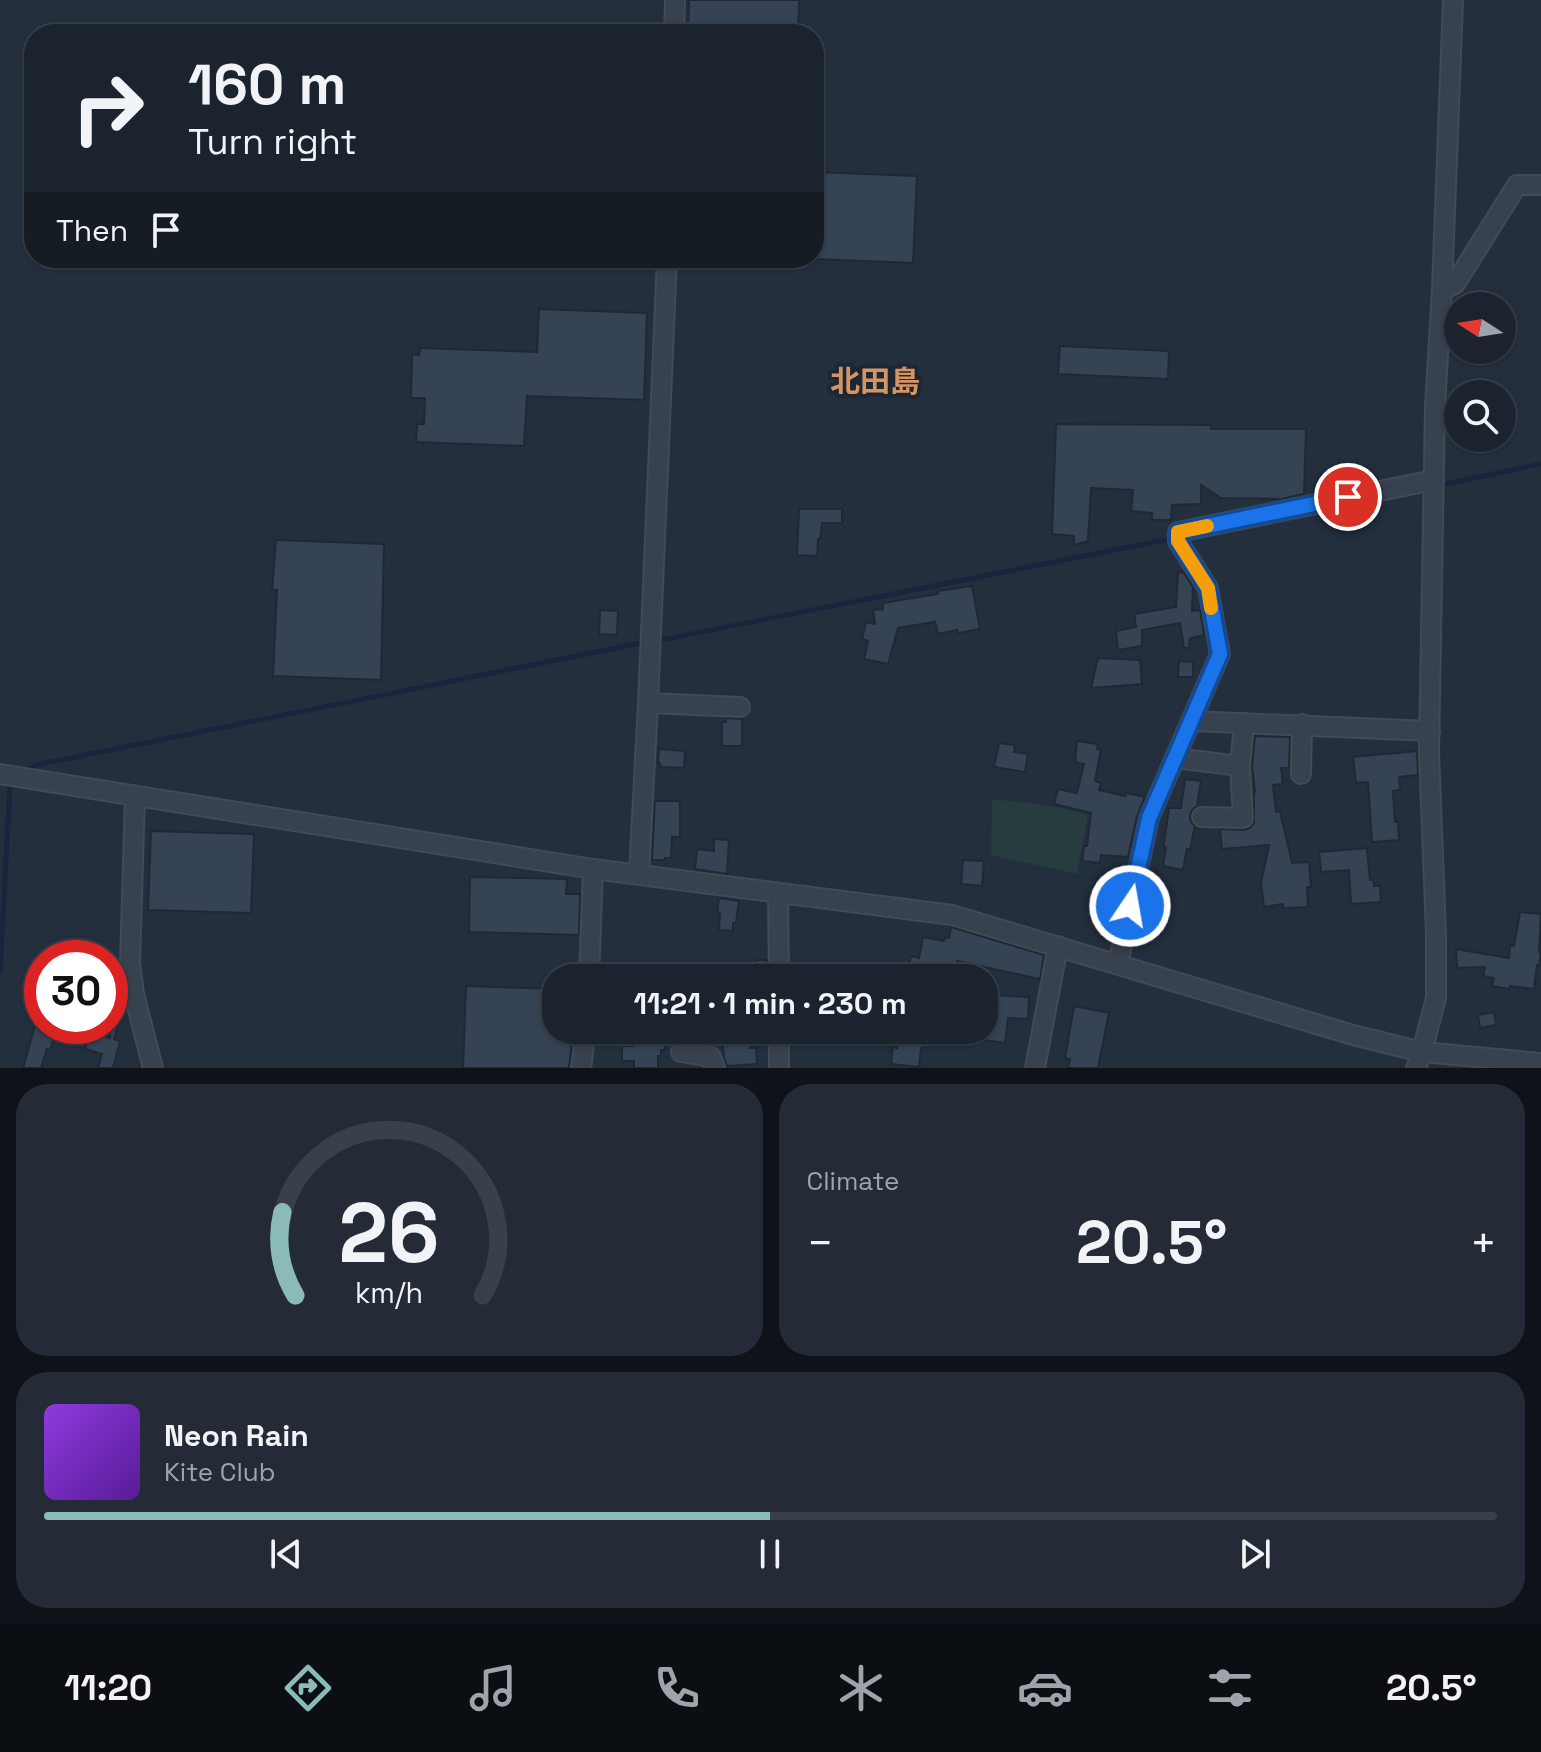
<!DOCTYPE html>
<meta charset="utf-8">
<style>
:root{--surface:#1b232e;--page:#242b36;--text:#f1f3f6;--muted:#a0a4aa;--line:#39404a;--accent:#8bbbb9}
body{margin:0;font-family:"Space Grotesk","Noto Sans JP",sans-serif;background:var(--page);color:var(--text);height:100vh;display:flex;flex-direction:column;font-size:30px;white-space:nowrap}
*{box-sizing:border-box;margin:0}
p{font-size:26px;color:var(--muted)}
.icon{flex:none;width:44px;height:44px;fill:none;stroke:currentColor;stroke-width:2;stroke-linecap:round;stroke-linejoin:round}
.map{position:relative;height:1068px;overflow:hidden}
.side{display:flex;flex-direction:column;gap:16px;padding:16px;background:#0f1319;flex:1}
.side>*{flex:none}
.top-card{position:absolute;left:24px;top:24px;width:800px;height:244px;border-radius:32px;box-shadow:0 2px 6px #0004,0 0 0 2px var(--line);background:#1b232e;color:var(--text);overflow:hidden}
.needle{width:52px;rotate:282deg}
.controls{position:absolute;left:1444px;top:292px;display:grid;gap:16px}
.controls a{display:grid;place-items:center;width:72px;height:72px;border-radius:50%;background:var(--surface);box-shadow:0 2px 6px #0004,0 0 0 2px var(--line);font-size:40px}
.speed{position:absolute;left:24px;top:940px;display:flex;gap:16px;font-size:40px;font-weight:700;text-align:center}
.speed>*{display:grid;place-content:center;width:104px;height:104px;border-radius:50%;background:var(--surface);box-shadow:0 2px 6px #0004,0 0 0 2px var(--line);line-height:1}
.speed .limit{border:12px solid #d22;background:#fff;color:#111}
.pin{position:absolute;display:grid;place-items:center;width:68px;height:68px;color:#fff;margin:-34px;border:4px solid #fff;border-radius:50%;box-shadow:0 2px 8px #0007}
.me{position:absolute;width:88px;margin:-44px;rotate:12deg;stroke-linejoin:round;filter:drop-shadow(0 0 6px #0008)}
.turn{display:flex;align-items:center;gap:28px;height:168px;padding:0 32px;font-size:36px}
.turn .icon{width:104px;height:104px;stroke-width:2.5}
.turn b{display:block;font-size:56px;line-height:68px}
.then{display:flex;align-items:center;height:76px;padding:0 32px;background:#0003;gap:16px;font-size:30px}
.big{font-size:60px;font-weight:700;line-height:1.1}
.side .tile{flex:1;display:flex;flex-direction:column;justify-content:center;gap:12px;min-width:0;padding:0 28px;border-radius:32px;background:var(--page)}
.side .dial{align-items:center;gap:0}
.dial svg{height:208px;overflow:visible;fill:none;stroke:var(--line);stroke-width:7;stroke-linecap:round;text-anchor:middle}
.dial text{fill:var(--text);stroke:none}
.song{display:flex;align-items:center;gap:24px}
.cover{width:96px;height:96px;border-radius:12px;background:linear-gradient(135deg,hsl(270 70% 55%),hsl(270 70% 35%))}
.played{height:8px;border-radius:4px;background:linear-gradient(90deg,var(--accent) 50%,var(--line) 50%)}
.keys{display:flex;justify-content:space-around;direction:ltr}
.heat{display:flex;justify-content:space-between;align-items:center;font-size:44px;direction:ltr}
.side .tiles{flex:1;display:grid;gap:16px;grid-template-columns:1fr 1fr}
.tile:last-child{grid-column:span 2}
.trip{position:absolute;left:542px;top:964px;width:456px;height:80px;border-radius:32px;background:var(--surface);box-shadow:0 2px 6px #0004,0 0 0 2px var(--line);font-weight:700;line-height:80px;text-align:center}
.tab-bar{display:flex;height:128px;justify-content:space-around;align-items:center;background:#0b0e12;color:var(--muted)}
.tab-bar .icon{width:56px;height:56px}
.tab-bar .on{color:var(--accent)}
.tab-bar b{font-size:36px;color:var(--text)}
.map>svg:first-child{display:block}
</style>
<div class="map">
<svg width="1541" height="1068" viewBox="0 0 1541 1068">
<rect width="100%" height="100%" fill="#242f3e"/>
<!-- green -->
<path fill="#263c3f" d="M992,799L1052,806L1088,815L1077,874L991,855Z"/>
<g fill="none" stroke-linecap="round" stroke-linejoin="round">
<!-- stream -->
<g stroke="#17263c" stroke-width="5">
<path d="M1436,486L1541,464"/>
<path d="M656,641L1175,538"/>
<path d="M26,772L36,765L646,642"/>
<path d="M0,972L10,786L15,781"/>
</g>
</g>
<!-- building -->
<g fill="#364354" stroke="#1f2835" stroke-width="2">
<path d="M689,0H799L798,34H688Z"/>
<path d="M814,172L917,176L913,263L814,259Z"/>
<path d="M539,309L647,313L644,400L527,396L524,446L416,442L417,424H424L425,398H411L412,354L419,355L420,348L537,352Z"/>
<path d="M1060,346L1169,351L1168,379L1058,374Z"/>
<path d="M1056,424L1211,425V429H1306L1304,494L1281,499L1221,498L1201,485V504L1172,505L1171,520H1152V513L1131,511L1133,490L1091,488L1088,541L1074,545V536L1052,534Z"/>
<path d="M799,509H842V523H822L820,539H818L817,556L797,555Z"/>
<path d="M276,540L384,544L381,680L273,676L277,590L272,589Z"/>
<path d="M1178,572L1184,573L1193,587L1192,611L1200,610L1204,635L1190,638L1189,648H1184L1180,623L1142,630V646L1118,650L1116,631L1136,627L1134,614L1176,607Z"/>
<path d="M972,586L980,629L958,633L957,630L938,634L935,622L898,628L888,664L864,659L868,641L862,639L866,622L875,624L873,610L883,609V603L938,594V591Z"/>
<path d="M600,610L618,611L617,635L599,634Z"/>
<path d="M1098,658L1140,660L1142,684L1091,688Z"/>
<path d="M1179,661L1193,662V677H1178Z"/>
<path d="M726,718L742,719V746H722V722H726Z"/>
<path d="M1255,736L1290,737L1289,768H1281L1283,784L1273,785L1276,812L1280,811L1292,863L1309,862L1311,887H1307L1308,907L1283,908V904L1264,907L1261,883L1269,845L1222,849L1220,829L1244,830L1250,828L1254,823V793L1255,792L1252,766Z"/>
<path d="M1077,741L1098,744L1097,749H1101L1095,781L1101,783L1099,790L1125,796L1126,793L1145,797L1137,816L1128,857L1101,855L1100,863L1082,861L1084,846H1087L1091,813L1054,804L1058,789L1077,793L1084,764L1075,762Z"/>
<path d="M999,743L1015,745L1014,752L1028,754L1025,772L994,767Z"/>
<path d="M659,749L685,751L684,768L660,767V763H658Z"/>
<path d="M1417,751L1418,775L1399,777L1400,790L1393,791L1395,822H1398L1399,840L1372,842L1368,782L1356,783L1353,757Z"/>
<path d="M1185,779L1201,781L1197,806L1192,810L1190,816L1191,822L1195,826L1190,850L1187,849L1183,870L1163,866L1166,847H1164V843L1169,808H1181Z"/>
<path d="M655,801H680V837H672L671,858H665V860H652Z"/>
<path d="M151,831L254,834L251,913L148,910Z"/>
<path d="M714,839L729,840L727,874L695,869L697,849L714,851Z"/>
<path d="M1367,848L1370,880L1373,879L1374,886H1380L1381,902L1351,904L1349,870L1321,872L1319,852Z"/>
<path d="M963,860L984,861L982,886L961,884Z"/>
<path d="M470,877L567,879L566,894H580L579,935L469,932Z"/>
<path d="M719,898L739,901L736,923H733V931L719,930L720,913L717,912Z"/>
<path d="M1520,912L1541,914L1539,952L1541,954L1539,965H1537L1534,989L1510,986L1509,989L1492,986L1494,978L1483,976L1485,967L1457,968L1456,949L1509,958L1510,945L1514,946Z"/>
<path d="M951,927L1044,955L1040,979L957,961L953,978H906L911,956L919,958L923,937L944,941L945,937L949,938Z"/>
<rect x="756" y="960" width="11" height="18"/>
<path d="M466,986L556,989V1030H573L569,1068H463Z"/>
<path d="M990,995L1029,997L1028,1019L1008,1018L1005,1043L984,1040V1022L989,1023Z"/>
<path d="M110,997L123,1000L124,1003L114,1039L120,1041L113,1068H98L102,1054L85,1049L90,1032L110,1038Z"/>
<path d="M1074,1006L1109,1013L1098,1068H1068L1070,1059L1065,1058Z"/>
<path d="M1494,1012L1496,1025L1480,1028L1478,1015Z"/>
<path d="M36,1022L42,1023V1026H51L57,1030L50,1050L47,1049L41,1068H23Z"/>
<path d="M634,1030H665V1050H661V1056H658V1068H634V1061H622V1046H633Z"/>
<path d="M748,1030L750,1048H756L757,1064L727,1066L724,1058L722,1031Z"/>
<path d="M899,1030H927L924,1048H921L919,1067L891,1064L893,1047L897,1048Z"/>
</g>
<g fill="none" stroke-linecap="round" stroke-linejoin="round">
<!-- minor casing -->
<g stroke="#414a57" stroke-width="22">
<g id="minor">
<path d="M674,34L675,0"/>
<path d="M1442,290L1455,284L1517,185H1541"/>
<path d="M648,703L740,707"/>
<path d="M1191,721L1430,731"/>
<path d="M1175,758L1240,766"/>
<path d="M0,774L593,869L952,915L1353,1035L1422,1052L1541,1063"/>
<path d="M1301,774L1302,724"/>
<path d="M135,797L130,963L134,994L153,1068"/>
<path d="M1202,817L1243,818L1240,766L1244,723"/>
<path d="M639,874L648,703L667,258"/>
<path d="M778,894L779,978"/>
<path d="M1118,964L1149,818L1220,654L1208,588L1178,541V532L1434,480"/>
<path d="M589,978L593,869"/>
<path d="M779,1030V1068"/>
<path d="M681,1052L711,1057L715,1068"/>
<path d="M581,1068L586,1030"/>
<path d="M1035,1068L1058,946"/>
<path d="M1416,1068L1422,1052L1436,998V934L1429,752L1435,406L1442,290L1453,0"/>
</g>
</g>
<!-- minor -->
<use href="#minor" stroke="#38414e" stroke-width="18"/>
</g>
<g fill="none" stroke-linecap="round" stroke-linejoin="round">
<!-- route casing -->
<g stroke="#114b97" stroke-width="20">
<path id="route" d="M1130,906L1149,818L1220,654L1208,588L1178,541V532L1348,497"/>
</g>
<!-- route -->
<use href="#route" stroke="#1a73e8" stroke-width="14"/>
<!-- slow -->
<path stroke="#f59e0b" stroke-width="14" d="M1207,526L1178,532V541L1208,588L1211,608"/>
</g>
<g text-anchor="middle" stroke-width="8" stroke-linejoin="round" paint-order="stroke">
<!-- quarter labels -->
<g font-size="30" font-weight="bold" fill="#d59563" stroke="#1d2633">
<text x="875" y="392">北田島</text>
</g>
</g>
</svg>
<div class="controls">
<a><svg class="needle" viewBox="-14 -14 28 28"><path d="M0-13l5 13h-10z" fill="#e53935"/><path d="M0 13l5-13h-10z" fill="#a0a4aa"/></svg></a>
<a><svg class="icon" aria-label="search" viewBox="0 0 24 24"><circle cx="10" cy="10" r="6"/><path d="M15 15l6 6"/></svg></a>
</div>
<div class="speed"><div class="limit">30</div></div>
<div class="pin" style="left:1348px;top:497px;background:#d93025"><svg class="icon" aria-label="arrive" viewBox="0 0 24 24"><path d="M6 21V4h12l-3 4 3 4H6"/></svg></div>
<svg class="me" style="left:1130px;top:906px" viewBox="-20 -20 40 40"><circle r="17" fill="#1a73e8" stroke="#fff" stroke-width="3"/><path d="M0-11L8 9 0 5-8 9z" fill="#fff"/></svg>
<div class="trip">11:21 · 1 min · 230 m</div>
<div class="top-card">
<div class="turn"><svg class="icon" aria-label="right" viewBox="0 0 24 24"><path d="M7 20v-9h11M14 6l5 5-5 5"/></svg><div><b>160 m</b>Turn right</div></div>
<div class="then">Then<svg class="icon" aria-label="arrive" viewBox="0 0 24 24"><path d="M6 21V4h12l-3 4 3 4H6"/></svg></div>
</div>
</div>
<section class="side">
<div class="tiles">
<div class="tile dial"><svg viewBox="0 0 100 80">
<path d="M14 69A42 42 0 1 1 86 69"/>
<path d="M14 69A42 42 0 0 1 9 37" stroke="#8bbbb9"/>
<text x="50" y="56" font-size="32" font-weight="700">26</text>
<text x="50" y="72" font-size="11">km/h</text>
</svg></div>
<div class="tile"><p>Climate</p>
<div class="heat"><a>−</a><b class="big">20.5°</b><a>+</a></div>
</div>
<div class="tile">
<div class="song"><i class="cover"></i><div><b>Neon Rain</b><p>Kite Club</p></div></div>
<div class="played"></div>
<div class="keys"><svg class="icon" aria-label="previous" viewBox="0 0 24 24"><path d="M18 5L8 12l10 7zM5 5v14"/></svg><svg class="icon" aria-label="pause" viewBox="0 0 24 24"><path d="M8 5v14M16 5v14"/></svg><svg class="icon" aria-label="next" viewBox="0 0 24 24"><path d="M6 5l10 7-10 7zM19 5v14"/></svg></div>
</div>
</div>
</section>
<nav class="tab-bar">
<b>11:20</b>
<svg class="icon on" aria-label="directions" viewBox="0 0 24 24"><path d="M12 3l9 9-9 9-9-9zM9 14v-3h6M13 9l2 2-2 2"/></svg>
<svg class="icon" aria-label="music" viewBox="0 0 24 24"><path d="M9 18V5l10-2v13"/><circle cx="6" cy="18" r="3"/><circle cx="16" cy="16" r="3"/></svg>
<svg class="icon" aria-label="phone" viewBox="0 0 24 24"><path d="M5 4h4l2 5-3 2q2 4 5 5l2-3 5 2v4C11 20 4 13 5 4z"/></svg>
<svg class="icon" aria-label="climate" viewBox="0 0 24 24"><path d="M12 3v18M4 7l16 10M4 17L20 7"/></svg>
<svg class="icon" aria-label="car" viewBox="0 0 24 24"><path d="M5 17H2v-5l4-1 3-4h7l3 4 3 1v5h-3M9 17h6M6 11h13"/><circle cx="7" cy="17" r="2"/><circle cx="17" cy="17" r="2"/></svg>
<svg class="icon" aria-label="filters" viewBox="0 0 24 24"><path d="M4 7h16M4 17h16"/><circle cx="9" cy="7" r="2"/><circle cx="15" cy="17" r="2"/></svg>
<b>20.5°</b>
</nav>
